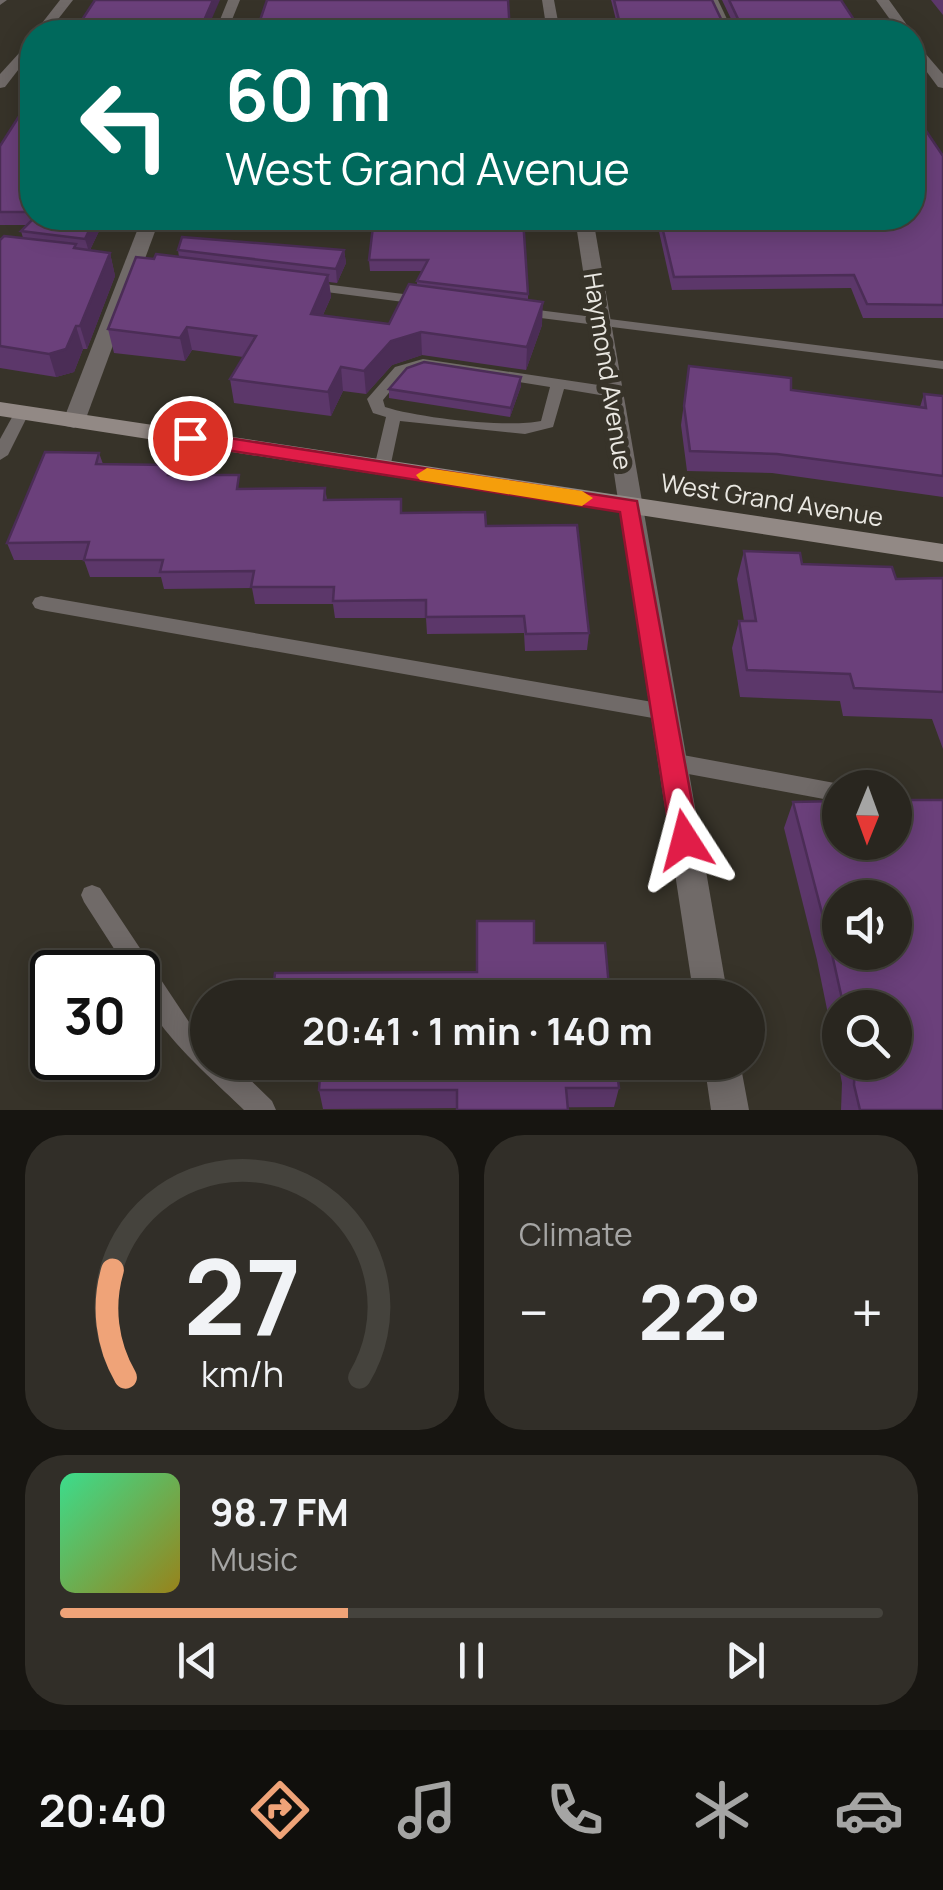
<!DOCTYPE html>
<meta charset="utf-8">
<style>
:root{--surface:#29261f;--page:#312e28;--text:#f1f3f6;--muted:#a5a5a4;--line:#45433d;--accent:#efa378}
body{margin:0;font-family:Manrope,sans-serif;background:var(--page);color:var(--text);height:100vh;display:flex;flex-direction:column;font-size:38px;white-space:nowrap}
*{box-sizing:border-box;margin:0}
p{font-size:32px;color:var(--muted)}
.icon{flex:none;width:55px;height:55px;fill:none;stroke:currentColor;stroke-width:2;stroke-linecap:round;stroke-linejoin:round}
.map{position:relative;height:1110px;overflow:hidden}
.sheet{display:flex;flex-direction:column;gap:25px;padding:25px;background:#171511;flex:1}
.sheet>*{flex:none}
.hud{position:absolute;left:20px;top:20px;width:905px;height:210px;border-radius:40px;box-shadow:0 5px 25px #0003,0 0 0 2px var(--line);background:#00695c;color:#fff;overflow:hidden}
.needle{width:65px;rotate:181deg}
.fabs{position:absolute;left:822px;top:770px;display:grid;gap:20px}
.fabs a{display:grid;place-items:center;width:90px;height:90px;border-radius:50%;background:var(--surface);box-shadow:0 5px 25px #0003,0 0 0 2px var(--line);font-size:50px}
.speed{position:absolute;left:30px;top:950px;display:flex;gap:20px;font-size:50px;font-weight:700;text-align:center}
.speed>*{display:grid;place-content:center;width:130px;height:130px;border-radius:50%;background:var(--surface);box-shadow:0 5px 25px #0003,0 0 0 2px var(--line);line-height:1}
.speed .limit{border:5px solid #111;border-radius:15px;background:#fff;color:#111}
.pin{position:absolute;display:grid;place-items:center;width:85px;height:85px;color:#fff;margin:-42px;border:5px solid #fff;border-radius:50%;box-shadow:0 2px 10px #0007}
.me{position:absolute;width:110px;margin:-55px;rotate:351deg;stroke-linejoin:round;filter:drop-shadow(0 0 8px #0008)}
.turn{display:flex;align-items:center;gap:35px;height:210px;padding:0 40px;font-size:45px}
.turn .icon{width:130px;height:130px;stroke-width:2.5}
.turn b{display:block;font-size:70px;line-height:85px}
.big{font-size:75px;font-weight:700;line-height:1.1}
.sheet .widget{flex:1;display:flex;flex-direction:column;justify-content:center;gap:15px;min-width:0;padding:0 35px;border-radius:40px;background:var(--page)}
.sheet .dial{align-items:center;gap:0}
.dial svg{height:260px;overflow:visible;fill:none;stroke:var(--line);stroke-width:7;stroke-linecap:round;text-anchor:middle}
.dial text{fill:var(--text);stroke:none}
.song{display:flex;align-items:center;gap:30px}
.cover{width:120px;height:120px;border-radius:15px;background:linear-gradient(135deg,hsl(150 70% 55%),hsl(50 70% 35%))}
.played{height:10px;border-radius:5px;background:linear-gradient(90deg,var(--accent) 35%,var(--line) 35%)}
.keys{display:flex;justify-content:space-around;direction:ltr}
.heat{display:flex;justify-content:space-between;align-items:center;font-size:55px;direction:ltr}
.sheet .tiles{flex:1;display:grid;gap:25px;grid-template-columns:1fr 1fr}
.widget:last-child{grid-column:span 2}
.trip{position:absolute;left:190px;top:980px;width:575px;height:100px;border-radius:50px;background:var(--surface);box-shadow:0 5px 25px #0003,0 0 0 2px var(--line);font-weight:700;line-height:100px;text-align:center}
.tabs{display:flex;height:160px;justify-content:space-around;align-items:center;background:#100f0c;color:var(--muted)}
.tabs .icon{width:70px;height:70px}
.tabs .current{color:var(--accent)}
.tabs b{font-size:45px;color:var(--text)}
.map>svg:first-child{display:block}
</style>
<div class="map">
<svg width="943" height="1110" viewBox="0 0 943 1110">
<rect width="100%" height="100%" fill="#373329"/>
<g fill="none" stroke-linecap="round" stroke-linejoin="round">
<!-- lane -->
<g fill="#706a68" fill-rule="evenodd">
<path d="M708,0H718L733,32H725Z"/>
<path d="M308,282L427,297L434,301L427,305L303,289V283Z"/>
<path d="M522,308L943,361V369L517,315V309Z"/>
<path d="M423,359L612,387L620,392L612,397L564,389L553,427L525,434L400,421L390,468L382,473L376,472L374,468L386,417L373,413L367,399L395,367ZM424,367L550,387L541,421C507,428 419,418 385,407L383,400L405,373Z"/>
<path d="M21,408L29,413L8,455L0,460V439L16,410Z"/>
<path d="M41,596L664,704L671,706L674,712L671,718L664,720L41,610L35,608L32,603L35,598Z"/>
<path d="M672,753L840,784L848,788H840V802L672,771L665,768L662,762L665,756Z"/>
<path d="M92,885L100,888L189,1022L208,1039V1062H232L272,1101L276,1110H244C213,1079 138,1018 138,972H129L84,902L81,895L84,888Z"/>
</g>
<!-- street -->
<g fill="#706a68" fill-rule="evenodd">
<path d="M0,0H7L0,5Z"/>
<path d="M60,0H73L48,32H35Z"/>
<path d="M228,0H240L227,32H215Z"/>
<path d="M542,0H554L560,32H547Z"/>
<path d="M876,0H889L912,32H899Z"/>
<path d="M912,38L943,74V88L938,87L912,52Z"/>
<path d="M32,39V52L5,87L0,88V74Z"/>
<path d="M142,218H160L85,421L74,428L66,426L63,421Z"/>
<path d="M575,218H593L728,998H694Z"/>
<path d="M704,1062H740L749,1110H711Z"/>
</g>
<!-- secondary -->
<path fill="#928985" fill-rule="evenodd" d="M0,402L943,544V562L0,416Z"/>
</g>
<!-- wall -->
<g fill="#5c376a" fill-rule="evenodd">
<path d="M611,0H712L723,23H733L722,0H841L862,32H619Z"/>
<path d="M931,0H943V15Z"/>
<path d="M32,96V218H97L100,229L90,250L110,253L115,276L87,349H83L74,372L56,377L0,368V240L23,238L21,231L26,225H0V146Z"/>
<path d="M943,156V318H863L851,288L672,290L656,218H912Z"/>
<path d="M374,218L528,294V300L542,325L526,370L422,355L392,365L366,394L343,391L331,416L234,403L230,379L243,357L192,350L185,361L114,353L108,329L154,259L179,257L178,250H344L346,263L337,283L329,282L331,297L323,315L389,324L417,285V281L422,271H370L369,260Z"/>
<path d="M689,366L791,390L920,407L924,394L943,396V497L772,473L687,471L681,425Z"/>
<path d="M521,386L510,417L389,398V389Z"/>
<path d="M99,453L103,464L171,465L173,475L242,489L325,488L327,500L486,526L589,633L587,650L525,651L524,633L427,634L426,618H335L333,604H255L252,588L164,589L161,577H90L84,560H14L7,543Z"/>
<path d="M744,551L802,564L896,579L943,578V749L932,719L843,716L840,701L740,697L732,648L739,621H744L737,579Z"/>
<path d="M895,800H943V1110H841L842,1083L817,960L784,828L793,802L840,801V842H895ZM840,898H895V952H840ZM840,1008H895V1062H840Z"/>
<path d="M272,1062H616L619,1088L614,1107L323,1109L319,1090L321,1065H273Z"/>
</g>
<!-- shaded-wall -->
<g fill="#4b2d56">
<path d="M213,0H220L206,32H199Z"/>
<path d="M87,218H97L100,229L89,252L85,239Z"/>
<path d="M344,250L346,263L337,283L336,269Z"/>
<path d="M110,253L115,276L87,349L80,326Z"/>
<path d="M328,275L331,297L313,337L311,314Z"/>
<path d="M543,302L542,325L526,370L527,347Z"/>
<path d="M76,326L83,349L74,372L56,377L49,354Z"/>
<path d="M187,327L192,350L185,361L180,338Z"/>
<path d="M421,332L422,355L392,365L366,394L364,371L391,341Z"/>
<path d="M341,367L343,391L331,416L328,392Z"/>
<path d="M521,377V386L510,417L511,408Z"/>
</g>
<!-- building -->
<g fill="#6b407b" stroke="#4b2d56" stroke-width="2.5" fill-rule="evenodd">
<path d="M95,0H213L199,32H74Z"/>
<path d="M267,0H508L510,32H256Z"/>
<path d="M614,0H712L723,23L737,24L738,19L729,0H841L862,32H622Z"/>
<path d="M32,96V212H0V146Z"/>
<path d="M912,110L943,156V305L867,304L854,275L674,277L660,218H912Z"/>
<path d="M34,218H95L85,239L21,231Z"/>
<path d="M374,218H523L528,294L417,281L428,260H369Z"/>
<path d="M4,236L76,244L74,248L110,253L80,326H76L66,349L49,354L0,346V240Z"/>
<path d="M182,237L344,250L336,269L178,250Z"/>
<path d="M156,254L328,275L311,314L389,324L409,284L543,302L527,347L421,332L391,341L364,371L341,367L328,392L230,379L256,336L187,327L180,338L108,329L136,257L154,259Z"/>
<path d="M424,362L521,377L511,408L389,389L407,368Z"/>
<path d="M689,366L791,378V390L926,408L924,394L943,396V476L777,454L690,451L684,406Z"/>
<path d="M45,452L99,453L96,464L171,465L168,475H239L237,489L325,488L324,500L401,499V513L485,512L486,526L577,525L589,633L526,634L524,616L426,617V600L333,601L334,587H251L254,571L160,572L163,560H84L89,542L7,543Z"/>
<path d="M744,551L800,553L802,564L892,567L896,579L943,578V692L854,688L850,674L747,670L739,621H756Z"/>
<path d="M895,800H943V1110H860L854,1085L855,1062H895V1008H844L828,936L793,802L840,801V842H895ZM840,898H895V952H840Z"/>
<path d="M477,921H534V943H605L610,998H272L275,973L477,972Z"/>
<path d="M321,1062H616L619,1088H566L568,1110H457V1090H319Z"/>
</g>
<!-- route -->
<path fill="#e11d48" stroke="#92132f" stroke-width="2.5" d="M190,432L637,501L699,840L695,849L685,853L675,849L671,840L620,512L182,443V434Z"/>
<!-- slow -->
<path fill="#f59e0b" d="M427,468L582,491L593,498L582,506L420,480L416,475Z"/>
<g text-anchor="middle" stroke-width="10" stroke-linejoin="round" paint-order="stroke">
<!-- street labels -->
<g font-size="25" fill="#eae8e2" stroke="#373329">
<text transform="translate(608 371) rotate(81)" y="9">Haymond Avenue</text>
<text transform="translate(772 500) rotate(9)" y="9">West Grand Avenue</text>
</g>
</g>
</svg>
<div class="fabs">
<a><svg class="needle" viewBox="-14 -14 28 28"><path d="M0-13l5 13h-10z" fill="#e53935"/><path d="M0 13l5-13h-10z" fill="#a5a5a4"/></svg></a>
<a><svg class="icon" aria-label="sound" viewBox="0 0 24 24"><path d="M4 9h4l5-4v14l-5-4H4zM17 9q2 3 0 6"/></svg></a>
<a><svg class="icon" aria-label="search" viewBox="0 0 24 24"><circle cx="10" cy="10" r="6"/><path d="M15 15l6 6"/></svg></a>
</div>
<div class="speed"><div class="limit">30</div></div>
<div class="pin" style="left:190px;top:438px;background:#d93025"><svg class="icon" aria-label="arrive" viewBox="0 0 24 24"><path d="M6 21V4h12l-3 4 3 4H6"/></svg></div>
<svg class="me" style="left:685px;top:840px" viewBox="-20 -20 40 40"><path d="M0-17L14 15 0 8-14 15z" fill="#e11d48" stroke="#fff" stroke-width="4"/></svg>
<div class="trip">20:41 · 1 min · 140 m</div>
<div class="hud">
<div class="turn"><svg class="icon" aria-label="left" viewBox="0 0 24 24"><path d="M17 20v-9H6M10 6l-5 5 5 5"/></svg><div><b>60 m</b>West Grand Avenue</div></div>
</div>
</div>
<section class="sheet">
<div class="tiles">
<div class="widget dial"><svg viewBox="0 0 100 80">
<path d="M14 69A42 42 0 1 1 86 69"/>
<path d="M14 69A42 42 0 0 1 10 36" stroke="#efa378"/>
<text x="50" y="56" font-size="32" font-weight="700">27</text>
<text x="50" y="72" font-size="11">km/h</text>
</svg></div>
<div class="widget"><p>Climate</p>
<div class="heat"><a>−</a><b class="big">22°</b><a>+</a></div>
</div>
<div class="widget">
<div class="song"><i class="cover"></i><div><b>98.7 FM</b><p>Music</p></div></div>
<div class="played"></div>
<div class="keys"><svg class="icon" aria-label="previous" viewBox="0 0 24 24"><path d="M18 5L8 12l10 7zM5 5v14"/></svg><svg class="icon" aria-label="pause" viewBox="0 0 24 24"><path d="M8 5v14M16 5v14"/></svg><svg class="icon" aria-label="next" viewBox="0 0 24 24"><path d="M6 5l10 7-10 7zM19 5v14"/></svg></div>
</div>
</div>
</section>
<nav class="tabs">
<b>20:40</b>
<svg class="icon current" aria-label="directions" viewBox="0 0 24 24"><path d="M12 3l9 9-9 9-9-9zM9 14v-3h6M13 9l2 2-2 2"/></svg>
<svg class="icon" aria-label="music" viewBox="0 0 24 24"><path d="M9 18V5l10-2v13"/><circle cx="6" cy="18" r="3"/><circle cx="16" cy="16" r="3"/></svg>
<svg class="icon" aria-label="phone" viewBox="0 0 24 24"><path d="M5 4h4l2 5-3 2q2 4 5 5l2-3 5 2v4C11 20 4 13 5 4z"/></svg>
<svg class="icon" aria-label="climate" viewBox="0 0 24 24"><path d="M12 3v18M4 7l16 10M4 17L20 7"/></svg>
<svg class="icon" aria-label="car" viewBox="0 0 24 24"><path d="M5 17H2v-5l4-1 3-4h7l3 4 3 1v5h-3M9 17h6M6 11h13"/><circle cx="7" cy="17" r="2"/><circle cx="17" cy="17" r="2"/></svg>
</nav>
